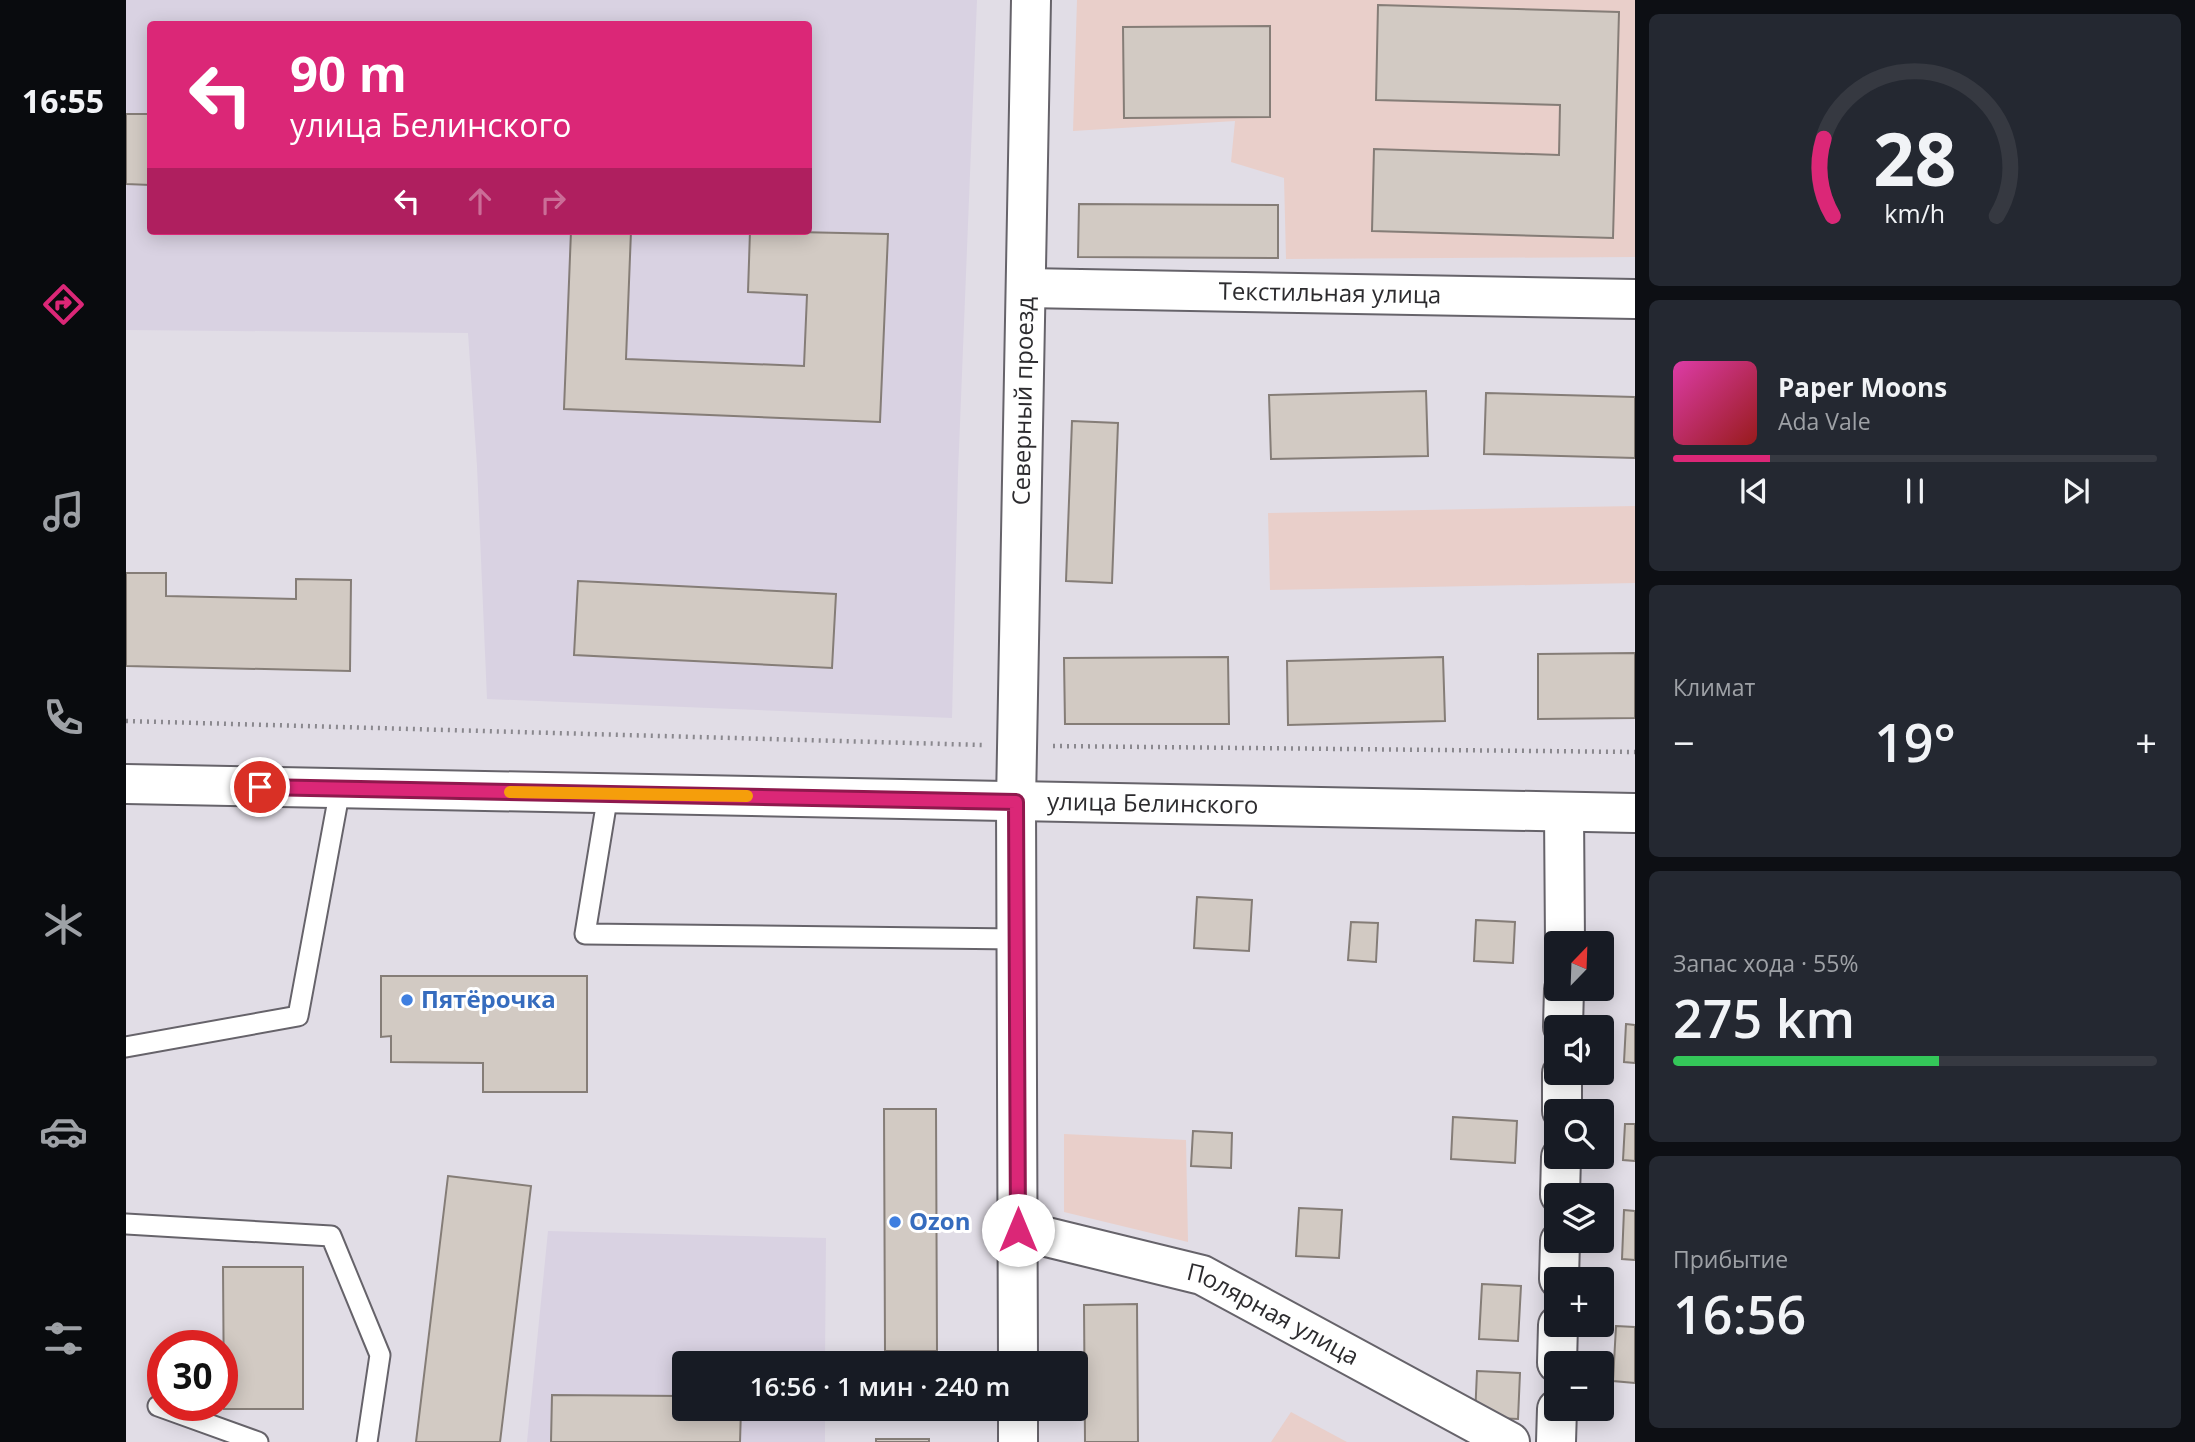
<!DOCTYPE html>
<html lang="ru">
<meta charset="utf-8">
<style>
:root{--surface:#171b24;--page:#242831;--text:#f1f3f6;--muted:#9ea1a6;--line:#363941;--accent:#db2777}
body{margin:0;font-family:"Open Sans",sans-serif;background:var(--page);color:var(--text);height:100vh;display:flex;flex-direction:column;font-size:26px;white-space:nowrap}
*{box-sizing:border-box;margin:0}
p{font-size:23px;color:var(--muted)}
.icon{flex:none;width:38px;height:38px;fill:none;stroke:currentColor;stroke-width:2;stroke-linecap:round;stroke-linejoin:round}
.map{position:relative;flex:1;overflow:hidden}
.details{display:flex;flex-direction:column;gap:14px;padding:14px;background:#0d0f14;width:560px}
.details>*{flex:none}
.top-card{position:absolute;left:21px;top:21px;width:665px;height:214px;border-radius:7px;box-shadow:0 4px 18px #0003;background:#db2777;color:#fff;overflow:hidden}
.needle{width:46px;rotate:23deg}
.tools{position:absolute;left:1418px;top:931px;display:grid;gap:14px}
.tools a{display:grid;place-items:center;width:70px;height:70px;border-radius:7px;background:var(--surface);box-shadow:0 4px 18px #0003;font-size:35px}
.speed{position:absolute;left:21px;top:1330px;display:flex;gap:14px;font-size:35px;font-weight:700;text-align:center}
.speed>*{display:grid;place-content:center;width:91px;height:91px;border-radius:50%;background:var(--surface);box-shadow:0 4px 18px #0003;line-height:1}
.speed .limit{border:10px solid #d22;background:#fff;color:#111}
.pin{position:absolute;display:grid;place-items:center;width:60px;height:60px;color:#fff;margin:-30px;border:4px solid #fff;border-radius:50%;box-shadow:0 2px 7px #0007}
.me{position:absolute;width:77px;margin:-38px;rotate:0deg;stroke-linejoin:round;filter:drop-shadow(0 0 5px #0008)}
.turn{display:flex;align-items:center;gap:24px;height:147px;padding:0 28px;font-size:32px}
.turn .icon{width:91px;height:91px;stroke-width:2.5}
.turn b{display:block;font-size:49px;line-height:60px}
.lanes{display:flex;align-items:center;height:66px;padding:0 28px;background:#0003;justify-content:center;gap:35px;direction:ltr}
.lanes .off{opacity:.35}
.big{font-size:52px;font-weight:600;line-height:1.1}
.details .tile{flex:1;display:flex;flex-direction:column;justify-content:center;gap:10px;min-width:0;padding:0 24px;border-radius:10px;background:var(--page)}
.details .dial{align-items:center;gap:0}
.dial svg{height:182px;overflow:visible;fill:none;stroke:var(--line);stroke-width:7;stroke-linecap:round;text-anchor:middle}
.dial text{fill:var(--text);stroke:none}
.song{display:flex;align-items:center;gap:21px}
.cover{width:84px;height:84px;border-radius:10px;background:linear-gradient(135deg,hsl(320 70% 55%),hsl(0 70% 35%))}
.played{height:7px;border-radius:4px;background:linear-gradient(90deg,var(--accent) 20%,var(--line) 20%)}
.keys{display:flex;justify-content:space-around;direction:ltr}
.heat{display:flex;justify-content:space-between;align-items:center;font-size:38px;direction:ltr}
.charge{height:10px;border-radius:5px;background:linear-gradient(90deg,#34c759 55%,var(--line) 0)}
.trip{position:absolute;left:546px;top:1351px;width:416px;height:70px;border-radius:7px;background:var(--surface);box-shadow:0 4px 18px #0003;font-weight:600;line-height:70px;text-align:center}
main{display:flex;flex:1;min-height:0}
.tab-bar{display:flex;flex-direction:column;width:126px;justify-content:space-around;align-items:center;background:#090b0e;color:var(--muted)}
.tab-bar .icon{width:49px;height:49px}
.tab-bar .active{color:var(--accent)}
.tab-bar b{font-size:32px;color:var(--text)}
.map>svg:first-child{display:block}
</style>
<main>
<nav class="tab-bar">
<b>16:55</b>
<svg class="icon active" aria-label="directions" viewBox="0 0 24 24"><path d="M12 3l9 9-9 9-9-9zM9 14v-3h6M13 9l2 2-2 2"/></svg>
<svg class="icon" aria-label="music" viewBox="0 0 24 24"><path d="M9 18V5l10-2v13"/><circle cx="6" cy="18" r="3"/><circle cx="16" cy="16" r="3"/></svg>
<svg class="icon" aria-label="phone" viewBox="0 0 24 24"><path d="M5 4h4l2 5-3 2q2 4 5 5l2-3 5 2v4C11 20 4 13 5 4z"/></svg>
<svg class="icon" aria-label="climate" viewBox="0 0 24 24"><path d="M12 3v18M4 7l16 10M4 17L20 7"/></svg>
<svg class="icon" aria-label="car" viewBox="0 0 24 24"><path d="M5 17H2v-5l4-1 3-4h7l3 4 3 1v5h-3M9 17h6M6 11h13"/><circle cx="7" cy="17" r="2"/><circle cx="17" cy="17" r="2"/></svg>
<svg class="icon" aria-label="filters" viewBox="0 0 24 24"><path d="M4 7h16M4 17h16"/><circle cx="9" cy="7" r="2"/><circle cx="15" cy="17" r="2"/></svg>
</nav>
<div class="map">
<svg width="1509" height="1442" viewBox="0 0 1509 1442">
<rect width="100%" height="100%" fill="#e1dde6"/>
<!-- industrial -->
<g fill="#e9cfca">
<path d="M951,0H1509V257L1160,259L1158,178L1105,162L1109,121L947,131Z"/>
<path d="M1509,506V583L1144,590L1142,513Z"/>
<path d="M938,1134L1060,1140L1062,1242L938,1212Z"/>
<path d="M1165,1412L1221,1442H1145Z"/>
</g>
<!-- built -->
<g fill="#d9d2e2" fill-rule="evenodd">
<path d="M0,0H851L832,473L826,718L361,699L351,466L342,333L0,330ZM24,24H682V231H24Z"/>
<path d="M422,1231L700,1238L699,1363H558V1409H699V1442H401Z"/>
</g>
<!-- building -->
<g fill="#d2cac3" stroke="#857d77" stroke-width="2">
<path d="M1252,5L1493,12L1487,238L1246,231L1248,149L1433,155L1434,105L1250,100Z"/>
<path d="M1144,26V117L998,118L997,27Z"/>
<path d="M0,114H24V185L0,184Z"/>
<path d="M953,204L1152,205V258L952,257Z"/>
<path d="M445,231H505L500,359L678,366L681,295L622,292L624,231L762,234L754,422L438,409Z"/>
<path d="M1300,391L1302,456L1145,459L1143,395Z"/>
<path d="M1360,393L1509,397V458L1358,454Z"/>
<path d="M946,421L992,423L986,583L940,581Z"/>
<path d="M0,573H40V596L170,599V579L225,580L224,671L0,666Z"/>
<path d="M452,581L710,594L706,668L448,655Z"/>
<path d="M1509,653V718L1412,719V654Z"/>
<path d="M1102,657L1103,724H939L938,658Z"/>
<path d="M1317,657L1319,721L1162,725L1161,661Z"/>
<path d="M1071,897L1126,900L1123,951L1068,948Z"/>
<path d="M1350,920L1389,922L1387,963L1348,961Z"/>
<path d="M1225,922L1252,923L1250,962L1222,960Z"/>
<path d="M255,976H461V1092H357V1063L265,1062V1036L255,1037Z"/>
<path d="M1500,1024L1509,1025V1063L1498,1062Z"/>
<path d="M758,1109H810L811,1351H759Z"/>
<path d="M1327,1117L1391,1121L1389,1163L1325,1159Z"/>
<path d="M1499,1124H1509V1161L1497,1160Z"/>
<path d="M1067,1131L1106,1133L1105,1168L1065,1166Z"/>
<path d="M322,1176L405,1186L374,1442H290Z"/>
<path d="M1173,1208L1216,1210L1213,1258L1170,1256Z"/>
<path d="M1498,1210L1509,1211V1260L1496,1259Z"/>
<path d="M97,1267H177V1409H98Z"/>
<path d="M1356,1284L1395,1286L1392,1341L1353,1339Z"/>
<path d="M1011,1304L1012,1442H959L958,1305Z"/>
<path d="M1490,1326L1509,1327V1383L1487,1381Z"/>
<path d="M1351,1371L1394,1373L1392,1419L1349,1417Z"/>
<path d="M426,1395L558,1396V1409H615L614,1442H425Z"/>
<rect x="750" y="1439" width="53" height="3"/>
</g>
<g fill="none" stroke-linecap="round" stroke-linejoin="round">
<!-- service casing -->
<g stroke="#66636a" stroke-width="23">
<g id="service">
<path d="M482,794L459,934L891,939"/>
<path d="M0,1047L172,1016L214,789"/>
<path d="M0,1224L205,1236L254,1355L241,1442"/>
<path d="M32,1406L132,1442"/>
</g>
</g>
<!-- minor casing -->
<g stroke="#66636a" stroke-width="42">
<g id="minor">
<path id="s1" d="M900,288L1509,299"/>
<path d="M1438,812L1439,943"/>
<path d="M1437,1027L1438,989"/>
<path d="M1436,1111V1073"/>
<path d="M1434,1195L1435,1157"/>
<path id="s2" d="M892,1230L1076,1275L1384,1442"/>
<path d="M1433,1279L1434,1241"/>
<path id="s3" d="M892,1363L890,802L905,0"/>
<path d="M1431,1363L1432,1325"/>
<path d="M892,1409V1442"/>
<path d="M1430,1442L1431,1409"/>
</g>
</g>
<!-- secondary casing -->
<g stroke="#66636a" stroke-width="42">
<g id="secondary">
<path id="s4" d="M0,784L1509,813"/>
</g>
</g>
<!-- path -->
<g stroke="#8a888e" stroke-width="4.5" stroke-dasharray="2 5" stroke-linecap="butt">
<path d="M0,721L856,745"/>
<path d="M927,746L1509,752"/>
</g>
<!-- service -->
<use href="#service" stroke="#fff" stroke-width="19"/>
<!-- minor -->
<use href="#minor" stroke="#fff" stroke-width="38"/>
<!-- secondary -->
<use href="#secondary" stroke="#fff" stroke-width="38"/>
</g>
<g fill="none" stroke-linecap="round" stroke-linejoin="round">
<!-- route casing -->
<g stroke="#8e194d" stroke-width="18">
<path id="route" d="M134,787L890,802L892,1230"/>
</g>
<!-- route -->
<use href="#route" stroke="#db2777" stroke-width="12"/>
<!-- slow -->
<path stroke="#f59e0b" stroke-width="12" d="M384,792L621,796"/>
</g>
<!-- markers -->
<g fill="#3f7fe0" stroke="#fff" stroke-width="2.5">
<circle cx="281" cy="1000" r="7"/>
<circle cx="769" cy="1222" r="7"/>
</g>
<g text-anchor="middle" stroke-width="6" stroke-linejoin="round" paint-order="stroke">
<!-- street labels -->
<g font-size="24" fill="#2c2b2e" stroke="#fff">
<text dy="8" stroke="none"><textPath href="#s1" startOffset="304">Текстильная улица</textPath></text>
<text dy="8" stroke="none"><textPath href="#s3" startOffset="962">Северный проезд</textPath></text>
<text dy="8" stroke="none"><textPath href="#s4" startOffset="1027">улица Белинского</textPath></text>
<text dy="8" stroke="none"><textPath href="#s2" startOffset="270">Полярная улица</textPath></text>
</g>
<!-- shop labels -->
<g font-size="24" font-weight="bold" fill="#366cbe" stroke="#fff" text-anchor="start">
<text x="295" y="1008">Пятёрочка</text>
<text x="783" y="1230">Ozon</text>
</g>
</g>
</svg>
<div class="tools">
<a><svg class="needle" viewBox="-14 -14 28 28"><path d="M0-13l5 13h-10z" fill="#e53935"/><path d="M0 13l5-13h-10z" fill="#9ea1a6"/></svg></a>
<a><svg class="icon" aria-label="sound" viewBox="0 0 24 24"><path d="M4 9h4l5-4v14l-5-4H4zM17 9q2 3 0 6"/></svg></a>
<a><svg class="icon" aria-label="search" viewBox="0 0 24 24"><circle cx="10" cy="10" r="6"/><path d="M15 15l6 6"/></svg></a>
<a><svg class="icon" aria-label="layers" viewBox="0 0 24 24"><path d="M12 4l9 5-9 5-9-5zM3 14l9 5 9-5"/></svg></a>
<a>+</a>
<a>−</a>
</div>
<div class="speed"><div class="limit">30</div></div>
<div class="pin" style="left:134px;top:787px;background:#d93025"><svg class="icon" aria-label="arrive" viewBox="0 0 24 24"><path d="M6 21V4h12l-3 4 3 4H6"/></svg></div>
<svg class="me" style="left:892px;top:1230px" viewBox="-20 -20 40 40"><circle r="19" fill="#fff"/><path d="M0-13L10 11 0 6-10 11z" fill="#db2777"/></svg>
<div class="trip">16:56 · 1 мин · 240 m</div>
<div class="top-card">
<div class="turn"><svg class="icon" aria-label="left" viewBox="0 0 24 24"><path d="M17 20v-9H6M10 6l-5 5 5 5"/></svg><div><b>90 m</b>улица Белинского</div></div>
<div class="lanes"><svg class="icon" aria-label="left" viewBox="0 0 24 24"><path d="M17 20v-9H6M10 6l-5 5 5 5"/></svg><svg class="icon off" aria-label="ahead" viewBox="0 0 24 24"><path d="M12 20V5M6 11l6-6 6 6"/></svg><svg class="icon off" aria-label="right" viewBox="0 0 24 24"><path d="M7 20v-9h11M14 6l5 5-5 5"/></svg></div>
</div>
</div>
<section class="details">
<div class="tile dial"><svg viewBox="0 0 100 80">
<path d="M14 69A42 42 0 1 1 86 69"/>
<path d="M14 69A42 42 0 0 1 10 35" stroke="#db2777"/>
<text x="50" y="56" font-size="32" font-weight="700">28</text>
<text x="50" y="72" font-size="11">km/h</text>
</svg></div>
<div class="tile">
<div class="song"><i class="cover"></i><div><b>Paper Moons</b><p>Ada Vale</p></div></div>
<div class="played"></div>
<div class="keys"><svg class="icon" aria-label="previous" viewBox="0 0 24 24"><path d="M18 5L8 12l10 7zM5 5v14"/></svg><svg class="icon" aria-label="pause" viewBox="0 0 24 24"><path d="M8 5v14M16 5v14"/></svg><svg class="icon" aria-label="next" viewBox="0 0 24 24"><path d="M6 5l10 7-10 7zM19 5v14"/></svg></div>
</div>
<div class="tile"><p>Климат</p>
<div class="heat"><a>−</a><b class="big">19°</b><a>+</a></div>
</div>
<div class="tile"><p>Запас хода · 55%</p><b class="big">275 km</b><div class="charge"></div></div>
<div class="tile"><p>Прибытие</p><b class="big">16:56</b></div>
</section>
</main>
